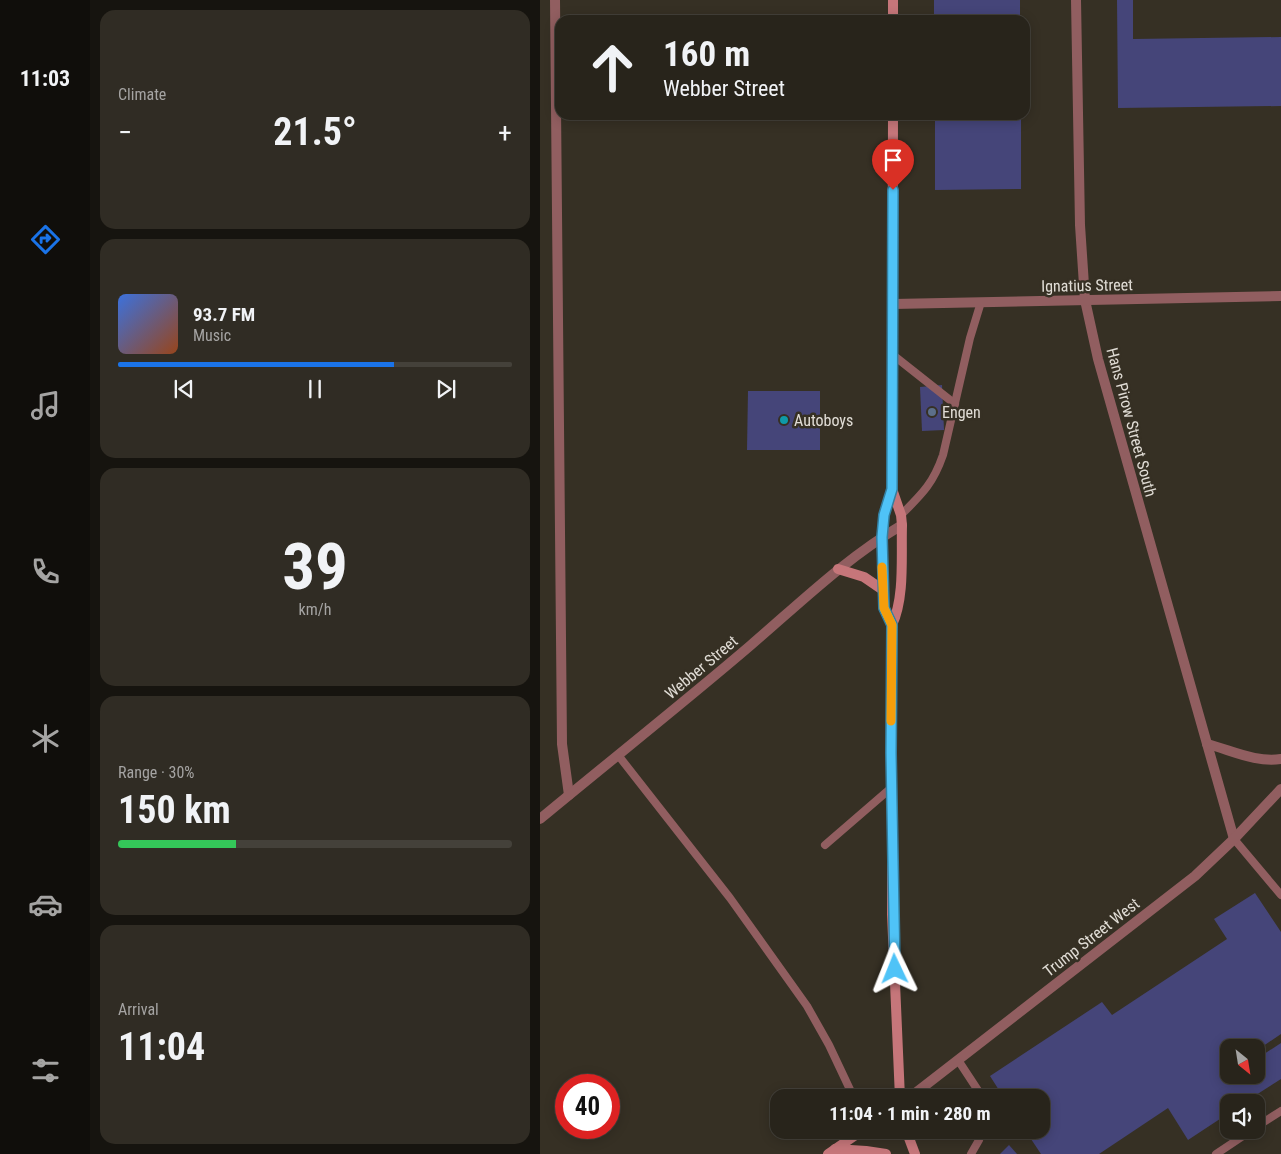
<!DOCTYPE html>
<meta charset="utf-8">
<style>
:root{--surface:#28241b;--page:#302c24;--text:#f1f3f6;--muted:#a5a4a3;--line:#44413a;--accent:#1a73e8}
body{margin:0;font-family:"Roboto Condensed",sans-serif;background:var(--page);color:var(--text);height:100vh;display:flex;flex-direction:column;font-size:19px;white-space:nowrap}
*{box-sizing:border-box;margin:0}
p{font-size:16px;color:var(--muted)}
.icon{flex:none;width:28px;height:28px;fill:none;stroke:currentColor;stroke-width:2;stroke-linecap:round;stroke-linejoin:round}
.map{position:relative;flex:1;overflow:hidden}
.drawer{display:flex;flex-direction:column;gap:10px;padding:10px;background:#16140f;width:450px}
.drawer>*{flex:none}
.hud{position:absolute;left:15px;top:15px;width:475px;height:105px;border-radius:15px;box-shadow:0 2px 12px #0003,0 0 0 1px var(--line);background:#28241b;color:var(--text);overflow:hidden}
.needle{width:32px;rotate:150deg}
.tools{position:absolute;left:680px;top:1039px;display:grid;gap:10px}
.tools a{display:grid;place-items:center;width:45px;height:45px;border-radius:10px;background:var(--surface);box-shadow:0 2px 12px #0003,0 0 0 1px var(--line);font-size:25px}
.speed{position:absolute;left:15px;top:1074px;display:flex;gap:10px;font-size:25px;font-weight:700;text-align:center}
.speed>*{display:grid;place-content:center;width:65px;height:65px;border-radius:50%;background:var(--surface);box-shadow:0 2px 12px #0003,0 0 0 1px var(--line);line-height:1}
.speed .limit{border:8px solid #d22;background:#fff;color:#111}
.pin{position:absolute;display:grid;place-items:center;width:42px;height:42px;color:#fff;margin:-51px -21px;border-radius:50% 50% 50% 0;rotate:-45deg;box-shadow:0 0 5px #0007}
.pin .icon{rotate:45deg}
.me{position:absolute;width:55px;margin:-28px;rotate:358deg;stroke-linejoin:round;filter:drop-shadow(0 0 4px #0008)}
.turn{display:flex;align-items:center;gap:18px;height:105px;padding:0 25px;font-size:22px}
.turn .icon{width:65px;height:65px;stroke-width:2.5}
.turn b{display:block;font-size:35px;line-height:42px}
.big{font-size:38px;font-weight:700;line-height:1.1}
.drawer .tile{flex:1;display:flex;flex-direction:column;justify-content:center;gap:8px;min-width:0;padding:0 18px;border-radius:15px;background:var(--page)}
.drawer .dial{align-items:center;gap:0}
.dial b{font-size:65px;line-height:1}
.song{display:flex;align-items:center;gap:15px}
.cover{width:60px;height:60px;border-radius:8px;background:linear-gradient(135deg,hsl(220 70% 55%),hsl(20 70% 35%))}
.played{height:5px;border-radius:2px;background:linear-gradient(90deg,var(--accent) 70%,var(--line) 70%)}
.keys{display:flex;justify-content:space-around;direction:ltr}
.heat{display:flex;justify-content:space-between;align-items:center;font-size:28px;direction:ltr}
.charge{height:8px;border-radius:4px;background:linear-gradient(90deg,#34c759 30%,var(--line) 0)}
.trip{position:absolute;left:230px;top:1089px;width:280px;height:50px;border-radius:15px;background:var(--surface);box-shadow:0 2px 12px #0003,0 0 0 1px var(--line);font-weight:700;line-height:50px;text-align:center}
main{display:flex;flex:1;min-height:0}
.tabs{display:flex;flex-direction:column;width:90px;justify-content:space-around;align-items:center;background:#100e0b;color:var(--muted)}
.tabs .icon{width:35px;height:35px}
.tabs .current{color:var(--accent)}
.tabs b{font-size:22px;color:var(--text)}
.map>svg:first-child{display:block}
</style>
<main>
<nav class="tabs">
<b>11:03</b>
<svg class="icon current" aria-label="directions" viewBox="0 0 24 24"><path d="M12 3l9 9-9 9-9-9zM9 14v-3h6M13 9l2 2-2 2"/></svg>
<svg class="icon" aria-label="music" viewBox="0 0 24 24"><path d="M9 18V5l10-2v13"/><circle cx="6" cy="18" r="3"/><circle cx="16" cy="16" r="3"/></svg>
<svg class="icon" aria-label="phone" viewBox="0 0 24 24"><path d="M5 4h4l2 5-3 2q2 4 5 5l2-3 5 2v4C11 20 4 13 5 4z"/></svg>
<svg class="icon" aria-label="climate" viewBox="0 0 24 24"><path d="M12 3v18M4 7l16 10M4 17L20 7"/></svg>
<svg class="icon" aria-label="car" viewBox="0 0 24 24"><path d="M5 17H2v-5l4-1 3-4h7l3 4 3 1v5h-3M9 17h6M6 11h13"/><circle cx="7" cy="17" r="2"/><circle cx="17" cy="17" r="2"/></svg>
<svg class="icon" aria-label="filters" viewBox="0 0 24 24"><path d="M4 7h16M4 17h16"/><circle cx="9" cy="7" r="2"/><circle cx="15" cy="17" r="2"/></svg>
</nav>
<section class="drawer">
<div class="tile"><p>Climate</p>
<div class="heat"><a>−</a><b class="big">21.5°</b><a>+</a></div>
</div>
<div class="tile">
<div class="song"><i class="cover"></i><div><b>93.7 FM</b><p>Music</p></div></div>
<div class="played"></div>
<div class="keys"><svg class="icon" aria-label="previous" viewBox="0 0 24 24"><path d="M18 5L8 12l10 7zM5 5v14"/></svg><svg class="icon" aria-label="pause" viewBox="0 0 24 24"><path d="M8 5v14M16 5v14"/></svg><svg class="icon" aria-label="next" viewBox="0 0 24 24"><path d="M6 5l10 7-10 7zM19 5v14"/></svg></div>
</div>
<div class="tile dial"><b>39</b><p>km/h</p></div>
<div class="tile"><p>Range · 30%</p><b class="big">150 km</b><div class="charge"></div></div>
<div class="tile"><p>Arrival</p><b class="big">11:04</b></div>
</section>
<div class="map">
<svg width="741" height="1154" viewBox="0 0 741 1154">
<rect width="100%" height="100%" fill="#363024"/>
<!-- building -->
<g fill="#454579">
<rect x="394" y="0" width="86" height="20"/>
<path d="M577,0H593V39L741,37V106L578,108Z"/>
<path d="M395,115H481V189L395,190Z"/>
<path d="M402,385L404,430L382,431L380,387Z"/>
<path d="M208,391H280V450H207Z"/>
<path d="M715,893L741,932V1034L716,1051V1048H689V1075H716V1055L718,1058L741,1043V1079L705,1102H689V1113L648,1140L628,1108L559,1154H501L485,1130H501V1098H464L450,1076L562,1002L572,1015L687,939L674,919Z"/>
<path d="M469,1145L477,1154H460Z"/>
</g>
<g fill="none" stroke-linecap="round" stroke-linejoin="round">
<!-- lane -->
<g stroke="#915e60" stroke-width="8">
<path d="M353,355L415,404"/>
<path d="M361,515C382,494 393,484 403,455L430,338L441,302"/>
<path d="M78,755L190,898L267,1006L289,1045L314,1098"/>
<path d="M694,839L741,895"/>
<path d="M285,845L351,788"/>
<path d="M418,1060L443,1098"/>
<path d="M716,1127L741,1111"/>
<path d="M431,1154L439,1140L442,1130"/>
<path d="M676,1154L712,1130"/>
</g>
<!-- street -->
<g stroke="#915e60" stroke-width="10">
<path d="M15,0L22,744L29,795"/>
<path d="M536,0L540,225L545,300L558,359L694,839"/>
<path d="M353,304L741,296"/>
<path d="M667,744C691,750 716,763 741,759"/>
<path d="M0,819C70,761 142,704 211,645C260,603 306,558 362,525"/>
<path d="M369,1098L655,876L694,839L741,789"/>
</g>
<!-- secondary -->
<g stroke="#c6767a" stroke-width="10">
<path d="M353,20V0"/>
<path d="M352,489L361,515L362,525C361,556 365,597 352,625V914L360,1098"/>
<path d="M298,569L324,577L343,590"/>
<path d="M352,625L344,608L342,537L344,515L352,489L353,115"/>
<path d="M366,1130L375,1154"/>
<path d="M295,1149L326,1151L346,1154"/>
<path d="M288,1154L323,1130"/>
</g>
</g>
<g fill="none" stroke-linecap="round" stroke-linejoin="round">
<!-- route casing -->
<g stroke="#337fa1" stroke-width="12">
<path id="route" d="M353,190L352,489L344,515L342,537L344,608L352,625L351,753L355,969"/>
</g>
<!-- route -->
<use href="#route" stroke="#4fc3f7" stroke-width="9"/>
<!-- slow -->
<path stroke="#f59e0b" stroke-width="9" d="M342,567L344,608L352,625L351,721"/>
</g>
<!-- markers -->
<circle fill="#5c6f8a" stroke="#363024" stroke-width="2" cx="392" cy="412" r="5"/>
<circle fill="#0f9aa8" stroke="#363024" stroke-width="2" cx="244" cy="420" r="5"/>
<g text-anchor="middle" stroke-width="5" stroke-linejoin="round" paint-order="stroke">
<!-- street labels -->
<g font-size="16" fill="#e1ddd6" stroke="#363024">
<text transform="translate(547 285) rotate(-1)" y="6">Ignatius Street</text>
<text transform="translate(592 422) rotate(75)" y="6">Hans Pirow Street South</text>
<text transform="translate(161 667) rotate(-40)" y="6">Webber Street</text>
<text transform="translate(551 937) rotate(-38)" y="6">Trump Street West</text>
</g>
<!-- poi labels -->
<g font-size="16" fill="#e1ddd6" stroke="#363024" text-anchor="start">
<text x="402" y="418">Engen</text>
<text x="254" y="426">Autoboys</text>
</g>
</g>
</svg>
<div class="tools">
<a><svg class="needle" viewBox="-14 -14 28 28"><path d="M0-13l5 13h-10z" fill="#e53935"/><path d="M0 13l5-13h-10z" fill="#a5a4a3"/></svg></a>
<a><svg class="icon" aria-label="sound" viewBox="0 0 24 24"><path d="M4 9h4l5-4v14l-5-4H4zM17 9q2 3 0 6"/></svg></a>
</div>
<div class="speed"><div class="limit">40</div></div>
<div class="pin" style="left:353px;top:190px;background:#d93025"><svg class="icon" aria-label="arrive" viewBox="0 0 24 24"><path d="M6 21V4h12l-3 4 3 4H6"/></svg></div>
<svg class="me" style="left:355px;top:969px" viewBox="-20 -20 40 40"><path d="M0-17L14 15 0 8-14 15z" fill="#4fc3f7" stroke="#fff" stroke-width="4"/></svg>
<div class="trip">11:04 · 1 min · 280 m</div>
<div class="hud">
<div class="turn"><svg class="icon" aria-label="ahead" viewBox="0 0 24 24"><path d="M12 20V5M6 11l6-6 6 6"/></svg><div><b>160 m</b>Webber Street</div></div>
</div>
</div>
</main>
